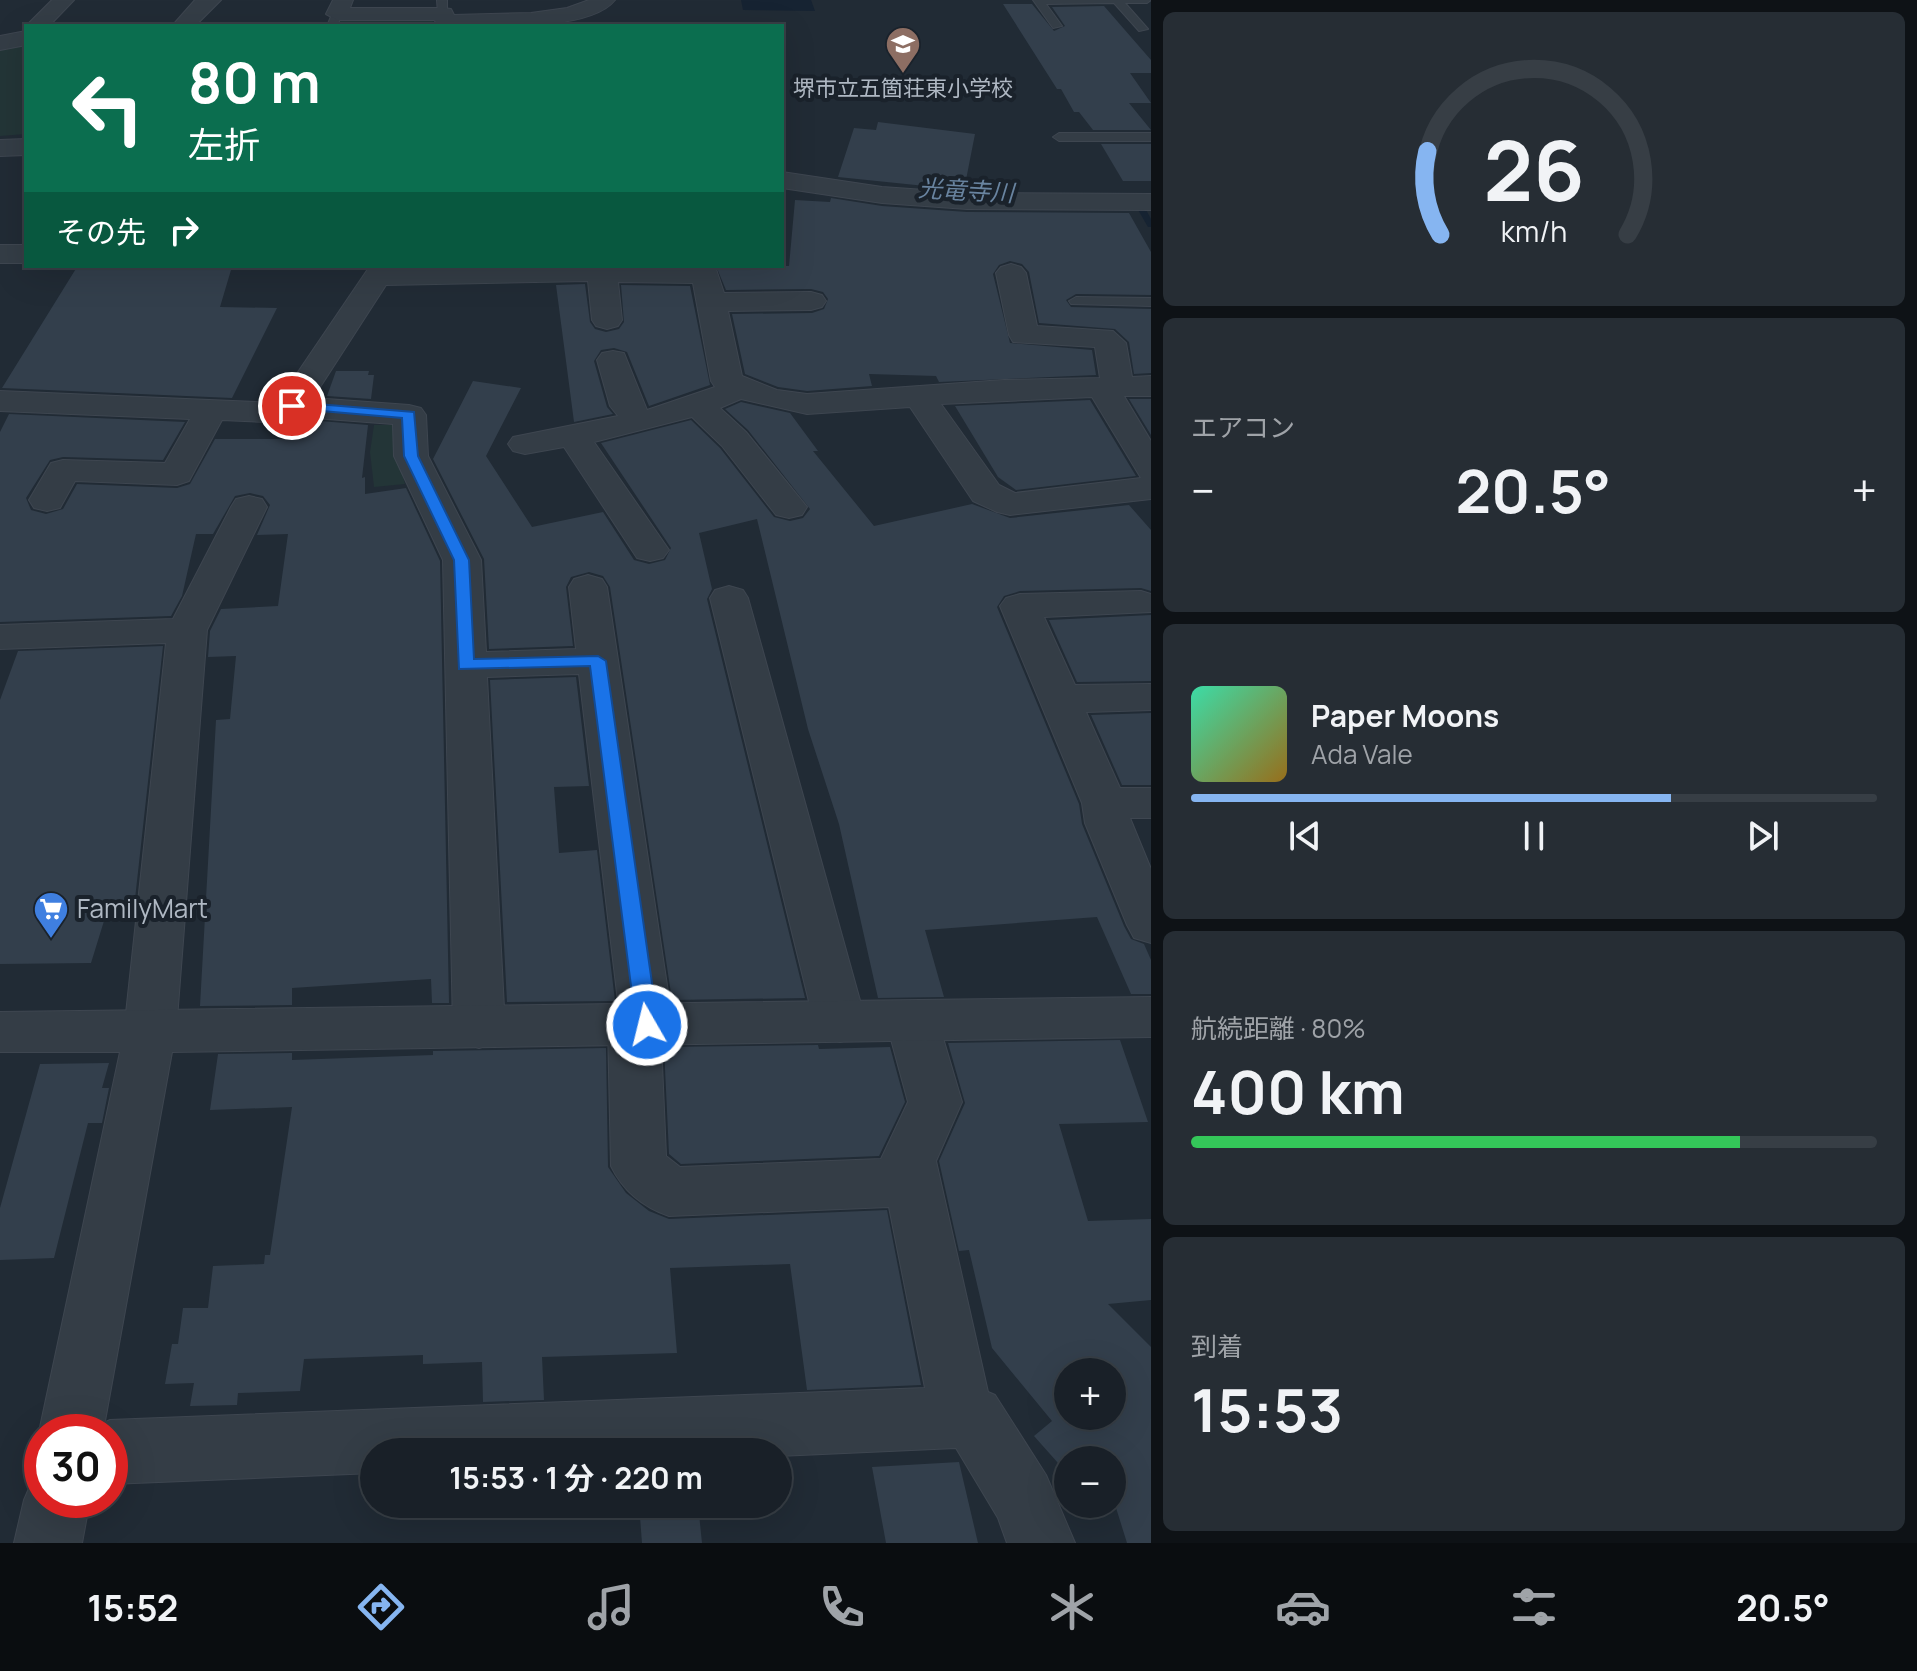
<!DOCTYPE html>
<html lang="ja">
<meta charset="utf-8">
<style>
:root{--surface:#192028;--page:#262d34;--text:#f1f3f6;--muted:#9fa3a8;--line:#373e45;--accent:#86b5f1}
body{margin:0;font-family:Manrope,"Noto Sans JP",sans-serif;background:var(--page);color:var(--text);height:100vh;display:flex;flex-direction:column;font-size:30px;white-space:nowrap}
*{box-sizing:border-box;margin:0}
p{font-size:26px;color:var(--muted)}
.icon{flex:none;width:44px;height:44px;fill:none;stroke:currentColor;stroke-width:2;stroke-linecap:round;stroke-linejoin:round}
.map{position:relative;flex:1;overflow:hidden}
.details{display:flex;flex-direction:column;gap:12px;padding:12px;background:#0e1216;width:766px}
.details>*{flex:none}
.guide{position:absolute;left:24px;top:24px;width:760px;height:244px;border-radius:0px;box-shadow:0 8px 32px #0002,0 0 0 2px var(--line);background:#0b6e4f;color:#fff;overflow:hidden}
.fabs{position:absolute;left:1054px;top:1358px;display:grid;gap:16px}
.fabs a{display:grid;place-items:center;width:72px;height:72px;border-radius:50%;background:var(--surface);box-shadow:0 8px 32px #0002,0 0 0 2px var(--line);font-size:40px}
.speed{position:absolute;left:24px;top:1414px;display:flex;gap:16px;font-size:40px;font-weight:700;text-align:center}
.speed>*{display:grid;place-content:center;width:104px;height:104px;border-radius:50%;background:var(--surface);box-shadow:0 8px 32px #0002,0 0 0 2px var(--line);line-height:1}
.speed .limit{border:12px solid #d22;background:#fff;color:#111}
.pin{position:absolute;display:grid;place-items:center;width:68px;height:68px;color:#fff;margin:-34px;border:4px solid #fff;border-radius:50%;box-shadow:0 2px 8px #0007}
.me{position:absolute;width:88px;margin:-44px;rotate:352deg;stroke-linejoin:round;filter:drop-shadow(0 0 6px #0008)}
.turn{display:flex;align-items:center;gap:28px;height:168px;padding:0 32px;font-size:36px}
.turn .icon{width:104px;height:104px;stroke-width:2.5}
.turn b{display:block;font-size:56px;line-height:68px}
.then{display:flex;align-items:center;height:76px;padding:0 32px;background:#0003;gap:16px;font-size:30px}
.big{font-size:60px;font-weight:700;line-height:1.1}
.details .widget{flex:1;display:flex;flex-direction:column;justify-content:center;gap:12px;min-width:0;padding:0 28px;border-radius:12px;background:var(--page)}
.details .dial{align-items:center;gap:0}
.dial svg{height:208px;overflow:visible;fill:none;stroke:var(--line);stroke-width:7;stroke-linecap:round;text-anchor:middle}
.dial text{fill:var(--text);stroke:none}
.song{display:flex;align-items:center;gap:24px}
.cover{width:96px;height:96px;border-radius:12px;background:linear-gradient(135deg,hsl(160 70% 55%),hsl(40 70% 35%))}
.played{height:8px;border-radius:4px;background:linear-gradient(90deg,var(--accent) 70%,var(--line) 70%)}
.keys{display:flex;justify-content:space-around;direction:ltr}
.heat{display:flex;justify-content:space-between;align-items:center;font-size:44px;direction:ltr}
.charge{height:12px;border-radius:6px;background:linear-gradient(90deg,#34c759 80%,var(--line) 0)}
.trip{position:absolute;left:360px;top:1438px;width:432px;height:80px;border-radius:40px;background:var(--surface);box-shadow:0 8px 32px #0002,0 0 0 2px var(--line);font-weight:700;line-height:80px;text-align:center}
.tabs{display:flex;height:128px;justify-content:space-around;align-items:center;background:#0a0d10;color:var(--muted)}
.tabs .icon{width:56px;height:56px}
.tabs .on{color:var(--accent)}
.tabs b{font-size:36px;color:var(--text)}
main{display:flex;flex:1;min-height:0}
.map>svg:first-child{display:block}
</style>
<main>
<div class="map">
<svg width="1151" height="1543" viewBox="0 0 1151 1543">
<rect width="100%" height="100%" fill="#212b35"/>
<!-- green -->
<g fill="#233537">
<path d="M337,18L432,19L435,26H334Z"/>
<path d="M26,42V134L0,136V46Z"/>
<path d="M374,425H397L396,451L405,484L374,487L370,452Z"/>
</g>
<!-- water -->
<path fill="#162332" d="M741,0H811L815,11L743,10Z"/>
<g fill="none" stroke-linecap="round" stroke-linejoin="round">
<!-- stream -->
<path fill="#162332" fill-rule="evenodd" d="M1138,206L1145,208L1151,219V227H1148L1137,208Z"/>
</g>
<!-- building -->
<g fill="#333f4c" fill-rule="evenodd">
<path d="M1003,4H1032L1054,31L1065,26L1052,7L1104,6L1151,60V73H1130L1151,103H1129L1151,130H1093L1079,112H1074L1061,89H1057Z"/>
<path d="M878,122L975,134L964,190L838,177L854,128L876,130Z"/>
<path d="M1101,144H1151V181H1123Z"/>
<path d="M831,198L882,206L967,212L1129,213L1151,252V295L1076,294L1066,300L1071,307L1151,309V373L1134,374L1129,342L1115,329L1039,323L1029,272L1022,264L1010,261L999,265L993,274L1010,343L1092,350L1096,375L939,382L936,376L869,374L872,386L807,391L778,387L745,374L732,314L812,313L824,309L828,299L823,292L811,289L726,290L716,266H789L795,200L830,202Z"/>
<path d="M198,266L197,270H231L220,307L277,308L232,398L2,388L77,267Z"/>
<path d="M585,284L590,322L595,329L606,332L619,329L624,322L621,285L690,286L710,385L649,406L627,352L614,348L601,350L594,361L607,407L613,414L574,422L556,285Z"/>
<path d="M336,371H369L368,375H374L371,399L327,396Z"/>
<path d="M473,381L521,388L486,456L532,527L603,512L634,560L649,564L665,560L671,548L601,443L691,420L720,448L774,517L790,521L803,518L810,509L748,430L725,409L741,402L790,413L818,451H813L874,526L972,504L1010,518L1129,505L1151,530V591L1141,588L1020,591L1004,596L997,607L1079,804L1082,824L1124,926L1131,939L1144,944L1151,960V994H1131L1097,917L925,930L944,997L878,998L839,824L808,729L757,519L699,533L712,589L707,599L805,998L672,1000L610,587L603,576L589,572L571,577L566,587L573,646L489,649L484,559L433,459Z"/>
<path d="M1129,399H1151V435Z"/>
<path d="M1090,400L1136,476L1016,490L998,477L955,406Z"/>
<path d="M9,414L185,422L163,460L63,457L50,460L26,498L31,510L46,514L63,509L77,484L177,488L190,484L215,439H288L291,425H319L320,421L368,425L362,478L365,477V494L406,488L440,561L449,1003H432L431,979L292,988V1005L200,1006L216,720L230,719L236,656L208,657L210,631L221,609L278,606L288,534L257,535L270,505L263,496L250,493L235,496L213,534H196L182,596L171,616L0,622V432Z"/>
<path d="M1151,615V681L1077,682L1049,620Z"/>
<path d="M163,646L134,908H108L91,963L0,964V700L18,651Z"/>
<path d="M576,677L589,786L554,787L559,853L597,850L615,1001L507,1002L490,680Z"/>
<path d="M1151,713V785H1122L1091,715Z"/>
<path d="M1120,1040L1148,1122L1059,1124L1088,1221L1151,1219V1300L1108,1304L1151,1347V1543H1127L1112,1495V1460H1102L1098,1447L1081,1460H1068L1066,1472L1034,1436L1052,1421L992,1348L969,1250L959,1251L939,1161L965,1103L948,1043ZM1068,1372H1112V1416H1068Z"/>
<path d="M818,1045L819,1049L890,1047L905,1102L879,1156L681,1164L669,1154L664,1047Z"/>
<path d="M606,1048L608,1167L626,1193L649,1211L669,1219L887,1210L921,1385L807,1390L790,1264L670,1268L677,1353L542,1357L544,1400L483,1402L482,1362L423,1364V1355L304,1359L300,1391L238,1393L237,1405L190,1406L194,1383L165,1384L172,1344H178L183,1308H208L213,1266L264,1264L265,1255H270L292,1107L210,1110L218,1054L292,1053V1060L433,1055V1051Z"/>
<path d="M109,1063L102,1088H109L102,1123H88L54,1258L0,1260V1208L40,1064Z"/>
<path d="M959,1462L978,1543H886L872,1467Z"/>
<path d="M639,1504H698L702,1543H642Z"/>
</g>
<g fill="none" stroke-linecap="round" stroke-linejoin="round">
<!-- service casing -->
<g stroke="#3e4650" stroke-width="2">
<g id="service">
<path d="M437,0H447V16L438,14Z"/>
<path d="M1033,0H1151L1147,3H1125L1148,29L1139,31L1114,3L1046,4L1062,26L1053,28Z"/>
<path d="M333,12L342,14L337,26H327Z"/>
<path d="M1151,133V141H1059L1053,137L1059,133Z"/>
<path d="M1076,297L1151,298V306L1071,304L1069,301Z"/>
</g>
</g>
<!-- minor casing -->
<g stroke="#3e4650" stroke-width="2">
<g id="minor">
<path d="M52,0H74L49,26H26Z"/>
<path d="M195,0H221L195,26H172Z"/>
<path d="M333,0H353L350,8H443L451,9L454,15L531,13L567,8L589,0H615C589,33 481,26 440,26L434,20H337L326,14Z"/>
<path d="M26,31V45L0,50V36Z"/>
<path d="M26,139V155L0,156V140Z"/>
<path d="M782,172L882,187L967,193L1151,194V210L967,209L882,203L782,188Z"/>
<rect x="0" y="245" width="26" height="18"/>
<path d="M1011,264L1021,267L1026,273L1037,326L1113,331L1126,343L1132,377L1151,376V396H1124L1151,441V499L1010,515L997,512L973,501L910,407L807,414L741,399L720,408L746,432L807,507L802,515L789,518L776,515L722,446L692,417L594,442L669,550L663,558L650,561L637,558L564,447L525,454L513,451L508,444L513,437L618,416L610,406L597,360L602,353L613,351L624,353L647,410L715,387L711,381L693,283L618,282L622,320L618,326L607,329L596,326L592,320L588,281L386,285L313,398L409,405L421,408L426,415L428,456L481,560L486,652L576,649L569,587L574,579L588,575L602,579L607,587L673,1025L665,1039L661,1041L666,1156L680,1167L881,1159L908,1102L886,1021L894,1007L912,1001L930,1007L938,1021L962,1102L936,1161L988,1392L995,1395L1046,1475L1075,1543H1007L998,1518L956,1448L778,1456V1452H374V1473L110,1484V1432H86L110,1420L925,1388L889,1207L669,1216C643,1207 623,1191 611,1166L608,1025L619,1010L579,674L487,677L505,1028L497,1042L479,1048L461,1042L453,1028L443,560L394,456L393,424L301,417L287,423L222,420L189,481L177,485L75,481L60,508L47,511L34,508L29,500L51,463L63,460L165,463L190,419L0,411V391L277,403L370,266H706L716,269L724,293L811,292L822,295L826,301L822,307L811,310L728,311L742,376L777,390L807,394L1004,380L1100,378L1095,347L1013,342L1009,335L996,273L1001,267ZM1092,397L1141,478L1015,493L999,485L941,404Z"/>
<path d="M249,496L262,499L267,507L207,630L176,1032L168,1046L150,1052L132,1046L124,1032L166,643L0,649V625L173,619L231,507L236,499Z"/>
<path d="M729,586L743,590L748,598L866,1022L858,1036L840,1042L822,1036L814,1022L710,598L715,590Z"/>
<path d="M1141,591L1151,594V612L1044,617L1075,685L1151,684V710L1086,712L1120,788H1151V818H1130L1151,869V943L1134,938L1127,925L1085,823L1082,803L1000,606L1006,598L1020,594Z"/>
</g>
</g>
<!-- tertiary casing -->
<g stroke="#3e4650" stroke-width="2">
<g id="tertiary">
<path d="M1151,997V1037L172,1052L103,1432H42V1439L39,1432L120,1052H0V1012Z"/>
<path d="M42,1473V1500H90L82,1543H14L24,1500L34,1477Z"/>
</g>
</g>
<!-- service -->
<use href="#service" fill="#343d46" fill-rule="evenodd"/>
<!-- minor -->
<use href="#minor" fill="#343d46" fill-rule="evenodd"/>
<!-- tertiary -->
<use href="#tertiary" fill="#343d46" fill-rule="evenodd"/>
</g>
<!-- route -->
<path fill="#1a73e8" stroke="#114b97" stroke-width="2" d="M292,402L414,412L418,456L469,560L474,659L598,656L606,661L658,1025L655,1031L647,1034L639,1031L636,1025L590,666L459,669L454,560L404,456L402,418L287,408L285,406Z"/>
<!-- icons -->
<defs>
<g id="school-pin" transform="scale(1.8)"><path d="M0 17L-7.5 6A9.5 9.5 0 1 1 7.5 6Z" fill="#8d6e63" stroke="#1a222b"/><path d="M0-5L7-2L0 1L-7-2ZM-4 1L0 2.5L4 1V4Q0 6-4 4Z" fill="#fff"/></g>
<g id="supermarket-pin" transform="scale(1.8)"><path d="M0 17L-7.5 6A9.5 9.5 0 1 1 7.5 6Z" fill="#3f7fe0" stroke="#1a222b"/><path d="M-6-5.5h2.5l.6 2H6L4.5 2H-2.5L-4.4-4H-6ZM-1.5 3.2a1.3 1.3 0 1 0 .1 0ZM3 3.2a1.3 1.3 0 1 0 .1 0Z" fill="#fff"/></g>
</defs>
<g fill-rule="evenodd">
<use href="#school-pin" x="903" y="44"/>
<use href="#supermarket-pin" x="51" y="909"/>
</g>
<g text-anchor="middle" stroke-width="8" stroke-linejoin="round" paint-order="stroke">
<!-- far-poi labels -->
<g font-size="22" fill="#afb8c3" stroke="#1a222b">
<text x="903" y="96">堺市立五箇荘東小学校</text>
</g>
<!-- far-water labels -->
<g font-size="24" font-style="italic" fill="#6984a0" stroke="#1a222b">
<text transform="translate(966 191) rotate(3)" y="8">光竜寺川</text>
</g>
<!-- poi labels -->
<g font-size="26" fill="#afb8c3" stroke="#1a222b" text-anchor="start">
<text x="77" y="918">FamilyMart</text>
</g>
</g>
</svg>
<div class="fabs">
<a>+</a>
<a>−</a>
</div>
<div class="speed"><div class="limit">30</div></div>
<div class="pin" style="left:292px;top:406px;background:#d93025"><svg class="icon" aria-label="arrive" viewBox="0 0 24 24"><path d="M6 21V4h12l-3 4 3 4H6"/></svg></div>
<svg class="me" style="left:647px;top:1025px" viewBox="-20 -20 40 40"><circle r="17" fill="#1a73e8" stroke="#fff" stroke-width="3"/><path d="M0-11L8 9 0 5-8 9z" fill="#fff"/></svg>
<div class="trip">15:53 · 1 分 · 220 m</div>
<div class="guide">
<div class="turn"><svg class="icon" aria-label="left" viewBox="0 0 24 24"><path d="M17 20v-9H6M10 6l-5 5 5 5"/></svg><div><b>80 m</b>左折</div></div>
<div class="then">その先<svg class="icon" aria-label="right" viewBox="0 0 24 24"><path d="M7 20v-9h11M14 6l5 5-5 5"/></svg></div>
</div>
</div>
<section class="details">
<div class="widget dial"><svg viewBox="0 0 100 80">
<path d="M14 69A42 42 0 1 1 86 69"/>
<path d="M14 69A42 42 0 0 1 9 37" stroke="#86b5f1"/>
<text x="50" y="56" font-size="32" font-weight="700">26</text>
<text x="50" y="72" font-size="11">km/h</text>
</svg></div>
<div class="widget"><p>エアコン</p>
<div class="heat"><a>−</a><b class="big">20.5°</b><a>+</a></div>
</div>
<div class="widget">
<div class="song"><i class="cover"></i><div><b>Paper Moons</b><p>Ada Vale</p></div></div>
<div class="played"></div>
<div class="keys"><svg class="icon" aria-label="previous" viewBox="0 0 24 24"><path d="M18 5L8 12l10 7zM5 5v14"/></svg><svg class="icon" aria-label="pause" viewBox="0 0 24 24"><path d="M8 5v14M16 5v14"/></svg><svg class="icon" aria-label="next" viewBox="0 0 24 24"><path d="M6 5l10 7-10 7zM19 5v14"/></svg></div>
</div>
<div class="widget"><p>航続距離 · 80%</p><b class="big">400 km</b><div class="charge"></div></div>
<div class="widget"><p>到着</p><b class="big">15:53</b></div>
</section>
</main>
<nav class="tabs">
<b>15:52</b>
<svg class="icon on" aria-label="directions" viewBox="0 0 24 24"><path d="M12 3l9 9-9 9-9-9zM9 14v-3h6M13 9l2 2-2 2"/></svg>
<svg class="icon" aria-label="music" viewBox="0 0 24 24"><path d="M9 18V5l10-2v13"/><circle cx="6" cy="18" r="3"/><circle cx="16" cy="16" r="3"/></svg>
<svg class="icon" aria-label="phone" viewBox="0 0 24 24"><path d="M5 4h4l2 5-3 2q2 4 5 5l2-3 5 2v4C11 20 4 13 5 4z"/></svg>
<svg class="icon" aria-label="climate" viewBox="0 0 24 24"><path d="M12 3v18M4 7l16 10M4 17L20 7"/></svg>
<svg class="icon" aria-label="car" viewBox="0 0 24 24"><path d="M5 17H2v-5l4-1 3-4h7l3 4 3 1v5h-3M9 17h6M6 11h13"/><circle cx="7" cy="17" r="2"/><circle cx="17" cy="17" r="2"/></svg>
<svg class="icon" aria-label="filters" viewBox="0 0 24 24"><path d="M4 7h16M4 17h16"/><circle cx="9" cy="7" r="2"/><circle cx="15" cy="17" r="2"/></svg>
<b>20.5°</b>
</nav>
